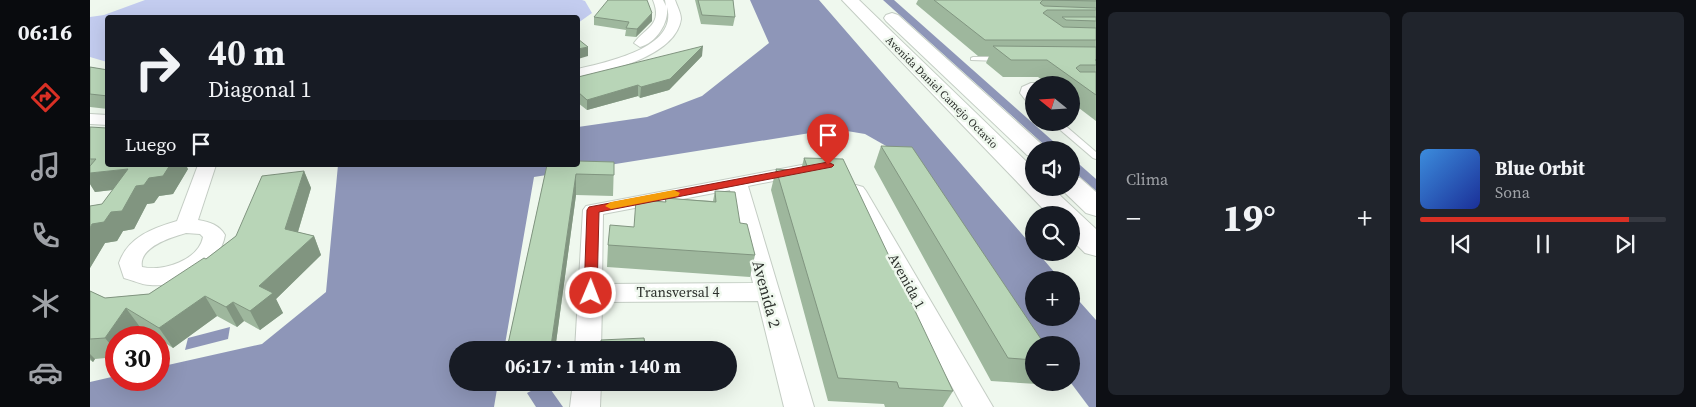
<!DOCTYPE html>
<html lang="es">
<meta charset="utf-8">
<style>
:root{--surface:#171b24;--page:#20242c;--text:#f1f3f6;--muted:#9ea1a6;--line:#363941;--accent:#d93025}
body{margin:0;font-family:"Source Serif 4",serif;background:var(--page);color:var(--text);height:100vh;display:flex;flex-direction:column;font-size:19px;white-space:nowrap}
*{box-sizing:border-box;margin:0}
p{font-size:16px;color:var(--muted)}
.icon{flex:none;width:28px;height:28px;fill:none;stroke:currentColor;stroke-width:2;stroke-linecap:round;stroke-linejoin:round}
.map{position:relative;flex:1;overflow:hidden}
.sheet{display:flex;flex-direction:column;gap:12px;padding:12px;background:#0d0f14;width:600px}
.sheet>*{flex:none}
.top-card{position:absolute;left:15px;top:15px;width:475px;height:152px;border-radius:5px;box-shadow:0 5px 20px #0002;background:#171b24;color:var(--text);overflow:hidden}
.needle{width:32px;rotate:288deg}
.tools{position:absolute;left:935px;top:76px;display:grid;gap:10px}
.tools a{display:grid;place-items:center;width:55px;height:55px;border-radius:50%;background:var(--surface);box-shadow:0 5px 20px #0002;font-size:25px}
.speed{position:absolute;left:15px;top:326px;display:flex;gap:10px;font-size:25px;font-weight:700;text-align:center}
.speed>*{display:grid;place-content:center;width:65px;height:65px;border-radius:50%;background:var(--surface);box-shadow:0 5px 20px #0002;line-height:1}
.speed .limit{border:8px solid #d22;background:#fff;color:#111}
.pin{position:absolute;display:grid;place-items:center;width:42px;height:42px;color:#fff;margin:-51px -21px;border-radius:50% 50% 50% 0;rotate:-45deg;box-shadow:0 0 5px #0007}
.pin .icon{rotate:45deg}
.me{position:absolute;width:55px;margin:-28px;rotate:1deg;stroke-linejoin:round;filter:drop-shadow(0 0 4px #0008)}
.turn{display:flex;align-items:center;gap:18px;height:105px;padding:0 20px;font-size:22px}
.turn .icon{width:65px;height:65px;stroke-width:2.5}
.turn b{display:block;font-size:35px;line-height:42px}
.then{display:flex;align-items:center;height:48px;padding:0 20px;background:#0003;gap:10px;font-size:19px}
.big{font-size:38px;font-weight:700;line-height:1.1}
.sheet .card{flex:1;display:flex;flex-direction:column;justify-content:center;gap:8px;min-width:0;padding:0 18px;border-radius:8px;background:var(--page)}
.song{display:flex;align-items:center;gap:15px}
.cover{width:60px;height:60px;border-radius:8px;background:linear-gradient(135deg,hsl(210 70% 55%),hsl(230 70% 35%))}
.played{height:5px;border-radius:2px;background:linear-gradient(90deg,var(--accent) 85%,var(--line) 85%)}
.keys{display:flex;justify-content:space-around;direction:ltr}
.heat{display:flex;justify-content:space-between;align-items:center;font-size:28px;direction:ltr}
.sheet .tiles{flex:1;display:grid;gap:12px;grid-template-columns:repeat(2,1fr)}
.trip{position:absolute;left:359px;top:341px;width:288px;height:50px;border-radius:25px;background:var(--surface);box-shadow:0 5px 20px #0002;font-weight:700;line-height:50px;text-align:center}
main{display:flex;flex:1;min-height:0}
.tab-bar{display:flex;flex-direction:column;width:90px;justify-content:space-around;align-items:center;background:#090b0e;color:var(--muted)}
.tab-bar .icon{width:35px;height:35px}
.tab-bar .selected{color:var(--accent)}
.tab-bar b{font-size:22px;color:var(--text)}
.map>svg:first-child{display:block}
</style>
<main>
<nav class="tab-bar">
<b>06:16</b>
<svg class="icon selected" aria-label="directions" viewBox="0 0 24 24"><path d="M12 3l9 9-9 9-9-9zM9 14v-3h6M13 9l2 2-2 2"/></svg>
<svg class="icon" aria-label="music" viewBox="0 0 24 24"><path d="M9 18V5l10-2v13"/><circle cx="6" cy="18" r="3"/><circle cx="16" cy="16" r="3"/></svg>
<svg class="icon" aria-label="phone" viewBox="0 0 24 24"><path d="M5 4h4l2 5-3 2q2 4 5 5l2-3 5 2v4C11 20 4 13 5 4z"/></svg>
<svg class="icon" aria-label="climate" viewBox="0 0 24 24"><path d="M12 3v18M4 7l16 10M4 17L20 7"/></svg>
<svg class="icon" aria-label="car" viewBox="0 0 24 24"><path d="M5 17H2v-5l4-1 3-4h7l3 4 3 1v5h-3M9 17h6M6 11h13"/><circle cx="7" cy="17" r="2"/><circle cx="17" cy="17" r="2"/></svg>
</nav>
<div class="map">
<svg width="1006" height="407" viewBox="0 0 1006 407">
<rect width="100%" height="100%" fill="#eff8ee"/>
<!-- green -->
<path fill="#c3ccef" d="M55,0H492L495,1L502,13L488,23V18H18L17,62L0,57V17L14,15Z"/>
<!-- water -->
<g fill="#8e96b8">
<path d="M660,0H729L944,248V252L948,253L971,280H944V318H981V292L1006,320V407H999L981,383V345H953L812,155L775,134L745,129L444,177L414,350H368V382L408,383L404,407H0V382L26,376V380H69V367L172,344L236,292L248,165H488V127L557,117L612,96L679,43Z"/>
<path d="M793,0H804L973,150H960Z"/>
<path d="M981,157L1006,179V191L981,169Z"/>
<path d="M140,327L138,339L95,350L98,338Z"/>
<path d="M456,383L473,407H446L437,393Z"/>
</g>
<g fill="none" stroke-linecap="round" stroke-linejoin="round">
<!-- lane casing -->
<g stroke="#c4cdc4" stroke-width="2">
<g id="lane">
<path d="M883,57H910L913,59L910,61L881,60V58Z"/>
<path d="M941,83H944L948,85H944V88L938,90V93L944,100V107H941L930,93L932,87Z"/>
<path d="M961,122H971L1006,152V159L1003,158Z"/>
</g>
</g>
<!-- street casing -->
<g stroke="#c4cdc4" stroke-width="2">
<g id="street">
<path d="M563,0H573L576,6L575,0H585C587,6 591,13 591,19C586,56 518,72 488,77V69C516,62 589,48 577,7C579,23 566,43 550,47L544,43C556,27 573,25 563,0Z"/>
<path d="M0,114L18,115V125L0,124Z"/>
<path d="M738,160L744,161L747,165L744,169L658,186L724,407H694L668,301L512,302L511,350H485L493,210L496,206ZM640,190L663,283L512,284L513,214Z"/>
<path d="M108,165H126L108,220C120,222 129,225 135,235C130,266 90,288 60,285C52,285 42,280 34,278L29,263C38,237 63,228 87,221ZM96,233L110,234L113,237C109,260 73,272 52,267C48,247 82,237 96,233Z"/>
<path d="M766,185L773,187L776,191L903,407H873L756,191L759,187Z"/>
<path d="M483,382H511L510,407H480Z"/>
</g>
</g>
<!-- secondary casing -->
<g stroke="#c4cdc4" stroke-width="2">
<g id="secondary">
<path d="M752,0H769L944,169V188H962L1006,229V256L995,253L981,239V215H959Z"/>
<path d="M802,13L808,15L958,150H944V157L937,155L796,21L794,18L796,15Z"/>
<path d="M981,176L990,178L1006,192V216L996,213L970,188H981Z"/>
</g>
</g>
<!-- lane -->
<use href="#lane" fill="#fff" fill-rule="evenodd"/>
<!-- street -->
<use href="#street" fill="#fff" fill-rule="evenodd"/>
<!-- secondary -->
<use href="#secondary" fill="#fff" fill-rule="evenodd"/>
</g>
<!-- wall -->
<g fill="#9eb79d">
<path d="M605,0H643L645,17L643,26L611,24Z"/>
<path d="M828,0H1006V121L981,102V85H959L948,77H913L896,63L899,56H888L826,4Z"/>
<path d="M504,17L562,21L546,37L535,36L536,30L504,25Z"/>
<path d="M612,56L579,90L550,98L548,96L497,110L488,103V77Z"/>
<path d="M0,67L18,70V109L0,107Z"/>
<path d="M0,127L98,169L83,194L69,196L64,203L57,204L44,229L33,231L27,241L15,243L0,268V206L12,204L23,190L5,192L0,184Z"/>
<path d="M791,146L944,345V382H949L947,384L901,381L784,167Z"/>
<path d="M714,158L863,391L853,407H795L794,404L738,401L681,190L686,169L711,170Z"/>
<path d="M524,162L523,196L486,195L465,350H419L418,344L457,165Z"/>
<path d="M214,171L221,188L208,232L224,236L231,255L186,299L193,313L170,330L154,321L147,327L127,316L83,348L69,339V338H66L50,327L44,338H26V357L5,359L3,362L0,360V291L15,298L59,294L116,259L146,236Z"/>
<path d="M625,191L650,223L665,255L660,277L517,267L518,245L544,227L575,202V198L623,201Z"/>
<path d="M513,382H559L558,387L514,389Z"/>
</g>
<!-- shaded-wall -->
<g fill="#819580">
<path d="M562,13V21L546,37L547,29Z"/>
<path d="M613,46L612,56L579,90L550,98L551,87Z"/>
<path d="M498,47V56L488,59V49Z"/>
<path d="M548,85V96L497,110V100Z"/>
<path d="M79,165H96L98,169L83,194L69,196L64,203L57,204L44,229L33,231L27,241L15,243L0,268V228L2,224L21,212L46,187L5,192L0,184V173L38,169L59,178Z"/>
<path d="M214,171L221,188L203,248L195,229Z"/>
<path d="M486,174V195L465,350H461V346Z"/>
<path d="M224,236L231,255L186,299L193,313L170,330L160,311L169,286Z"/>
<path d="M115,296L127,316L83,348L69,328Z"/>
<path d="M143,302L154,321L147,327L136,307Z"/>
<path d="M36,308L50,327L44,338H26V351L15,338Z"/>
<path d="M0,354L5,359L3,362L0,358Z"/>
</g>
<!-- building -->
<g fill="#b8d5b7" stroke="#819580">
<path d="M518,0H557L562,13L547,29L536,28L539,22L504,17Z"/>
<path d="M608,0H643L645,17L612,15Z"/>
<path d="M844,0H1006V1L953,0L950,3L954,6L1006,8V10H957L953,13L973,27L1006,28V40H895Z"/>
<path d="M972,17H1006V21L976,20Z"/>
<path d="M488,39L498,47L488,49Z"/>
<path d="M613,46L580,79L551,87L548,85L497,100L488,92V77Z"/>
<path d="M903,46L1006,47V60H1005H1006V65H990L986,68L990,72H1006V95L957,60H921Z"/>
<path d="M0,67L18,70V96L0,94Z"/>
<path d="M0,127L17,128H18V165H80L73,176L59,178L54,185L46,186L32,211L21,212L14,222L2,224L0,228V206L12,204L38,169L0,173V166L6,159H0Z"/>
<path d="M791,146L822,147L955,345H944V360L918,358Z"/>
<path d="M714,158L753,159L863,391L809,388L807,382L748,378L686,169L719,171Z"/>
<path d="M488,161L524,162V175L486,174L461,346L418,344L457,165H488Z"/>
<path d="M214,171L195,229L224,236L169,286L183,293L160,311L143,302L136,307L115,296L69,328L36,308L15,338L0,339V291L15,298L59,294L114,258L116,259L146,236L172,176Z"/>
<path d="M625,191L645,192L650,223L657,224L665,255L518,245L520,225L544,227L546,200L576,202L575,198L626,202Z"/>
<path d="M554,338L556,350H512L511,340Z"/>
</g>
<!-- route -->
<path fill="#d93025" stroke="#8d1f18" d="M738,162L744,165L742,167L509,212L507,293L505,297H496L494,293L497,210L499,207Z"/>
<!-- slow -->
<path fill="#f59e0b" d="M584,190L590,193L588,196L521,209L515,206L521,202Z"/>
<g text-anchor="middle" stroke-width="5" stroke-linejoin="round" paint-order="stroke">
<!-- far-street labels -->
<g font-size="11" fill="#2c302c" stroke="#eff8ee">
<text transform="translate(852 92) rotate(45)" y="4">Avenida Daniel Camejo Octavio</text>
</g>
<!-- street labels -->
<g font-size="14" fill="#2c302c" stroke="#eff8ee">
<text transform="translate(817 281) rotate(61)" y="5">Avenida 1</text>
<text x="588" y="297">Transversal 4</text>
</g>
<!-- near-street labels -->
<g font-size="16" fill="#2c302c" stroke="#eff8ee">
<text transform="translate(677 294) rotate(75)" y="6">Avenida 2</text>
</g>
</g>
</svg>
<div class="tools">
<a><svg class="needle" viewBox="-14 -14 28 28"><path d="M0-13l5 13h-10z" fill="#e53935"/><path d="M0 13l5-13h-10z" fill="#9ea1a6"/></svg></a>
<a><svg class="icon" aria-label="sound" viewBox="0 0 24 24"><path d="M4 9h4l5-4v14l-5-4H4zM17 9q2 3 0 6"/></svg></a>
<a><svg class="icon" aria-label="search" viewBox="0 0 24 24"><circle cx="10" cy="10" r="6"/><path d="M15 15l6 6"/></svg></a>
<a>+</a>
<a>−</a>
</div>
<div class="speed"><div class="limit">30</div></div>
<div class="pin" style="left:738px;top:165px;background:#d93025"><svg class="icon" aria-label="arrive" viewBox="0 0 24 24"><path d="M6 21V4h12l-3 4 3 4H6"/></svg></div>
<svg class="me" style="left:501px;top:293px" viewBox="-20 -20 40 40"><circle r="17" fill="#d93025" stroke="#fff" stroke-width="3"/><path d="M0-11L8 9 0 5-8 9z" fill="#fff"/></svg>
<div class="trip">06:17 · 1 min · 140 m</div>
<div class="top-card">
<div class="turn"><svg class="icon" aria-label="right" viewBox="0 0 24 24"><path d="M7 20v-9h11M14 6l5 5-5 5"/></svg><div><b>40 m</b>Diagonal 1</div></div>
<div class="then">Luego<svg class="icon" aria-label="arrive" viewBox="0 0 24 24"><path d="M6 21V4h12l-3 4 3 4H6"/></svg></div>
</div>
</div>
<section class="sheet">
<div class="tiles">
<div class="card"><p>Clima</p>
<div class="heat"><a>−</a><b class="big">19°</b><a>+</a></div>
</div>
<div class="card">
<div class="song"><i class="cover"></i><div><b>Blue Orbit</b><p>Sona</p></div></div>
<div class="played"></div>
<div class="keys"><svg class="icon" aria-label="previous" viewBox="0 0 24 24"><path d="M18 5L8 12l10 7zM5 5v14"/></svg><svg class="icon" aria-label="pause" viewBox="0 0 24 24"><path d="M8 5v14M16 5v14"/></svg><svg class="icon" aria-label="next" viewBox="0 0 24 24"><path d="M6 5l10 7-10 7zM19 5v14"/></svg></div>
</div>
</div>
</section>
</main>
